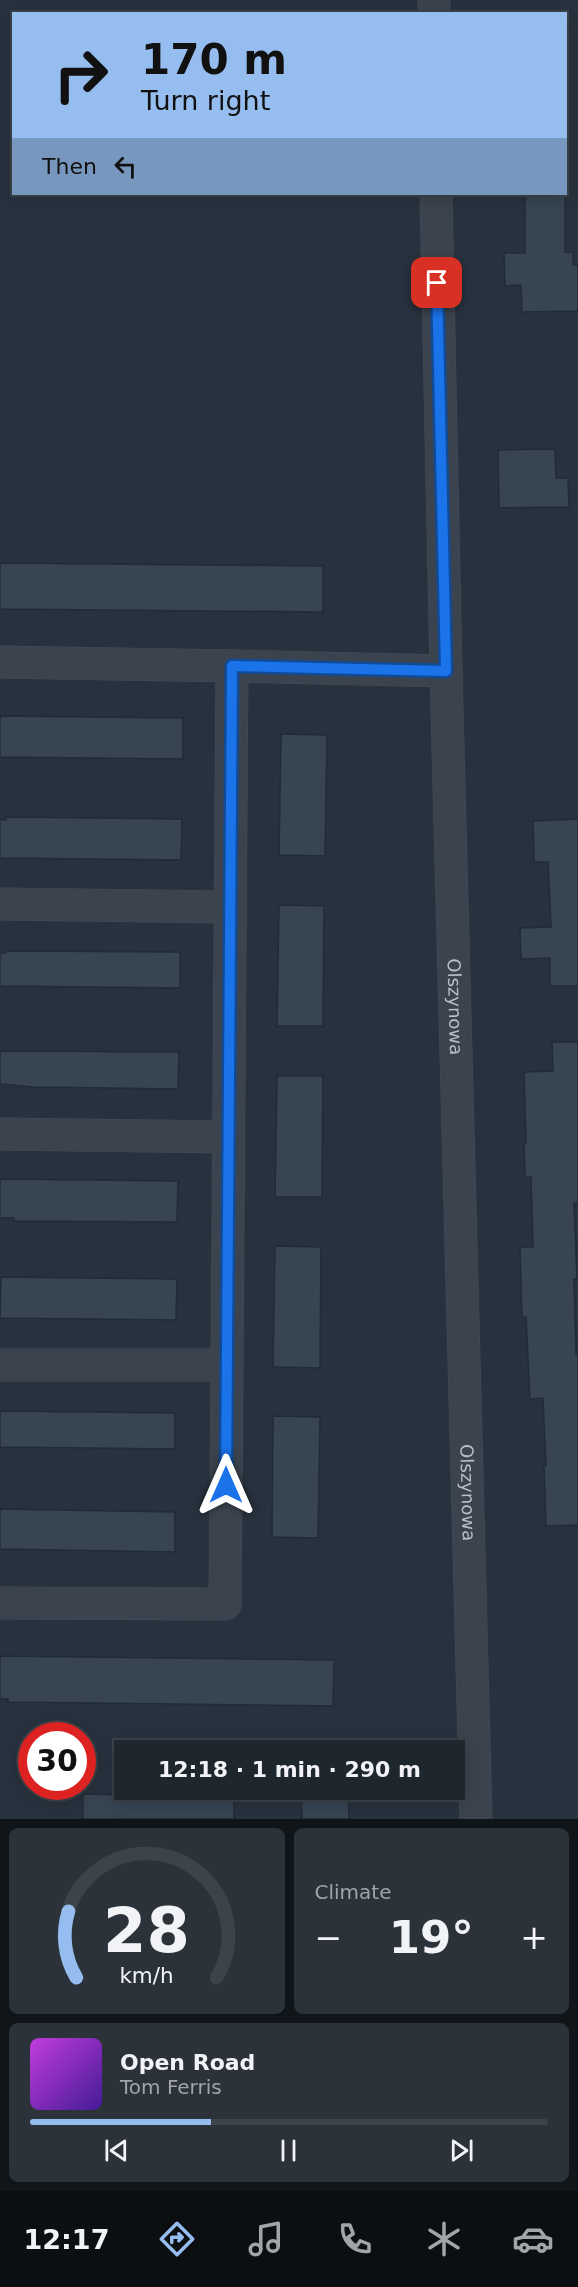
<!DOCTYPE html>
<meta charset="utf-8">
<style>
:root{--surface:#1e262e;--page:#2b323a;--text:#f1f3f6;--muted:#a1a5aa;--line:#3c434a;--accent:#96bdef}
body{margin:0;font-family:"DejaVu Sans",sans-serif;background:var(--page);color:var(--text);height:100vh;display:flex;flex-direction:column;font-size:22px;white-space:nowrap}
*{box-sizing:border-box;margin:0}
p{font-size:20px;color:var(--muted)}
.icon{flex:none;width:33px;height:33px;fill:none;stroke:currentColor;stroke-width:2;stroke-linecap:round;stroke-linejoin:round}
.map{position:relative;height:1819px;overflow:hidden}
.panel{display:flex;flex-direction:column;gap:9px;padding:9px;background:#101519;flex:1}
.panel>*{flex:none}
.top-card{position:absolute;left:12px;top:12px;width:555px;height:183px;border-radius:0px;box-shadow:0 3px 15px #0003,0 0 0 2px var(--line);background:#96bdef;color:#111;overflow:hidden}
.speed{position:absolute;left:18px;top:1722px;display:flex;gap:12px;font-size:30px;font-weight:700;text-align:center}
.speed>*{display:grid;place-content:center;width:78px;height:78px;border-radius:50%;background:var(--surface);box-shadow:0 3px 15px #0003,0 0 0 2px var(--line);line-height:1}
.speed .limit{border:9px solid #d22;background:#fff;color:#111}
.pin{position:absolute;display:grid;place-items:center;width:51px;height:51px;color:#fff;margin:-26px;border-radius:12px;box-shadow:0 3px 9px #0006}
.me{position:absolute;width:66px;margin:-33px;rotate:0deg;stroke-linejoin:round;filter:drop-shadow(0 0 4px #0008)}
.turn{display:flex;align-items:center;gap:21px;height:126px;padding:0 30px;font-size:27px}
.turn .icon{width:78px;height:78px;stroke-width:2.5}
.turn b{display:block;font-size:42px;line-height:51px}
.then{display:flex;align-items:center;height:57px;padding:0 30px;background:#0003;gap:12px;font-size:22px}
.big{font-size:45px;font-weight:700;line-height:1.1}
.panel .tile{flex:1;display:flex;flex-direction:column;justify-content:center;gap:9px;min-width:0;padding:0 21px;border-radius:9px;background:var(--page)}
.panel .dial{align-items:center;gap:0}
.dial svg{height:156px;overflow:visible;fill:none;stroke:var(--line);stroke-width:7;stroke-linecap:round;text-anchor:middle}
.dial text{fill:var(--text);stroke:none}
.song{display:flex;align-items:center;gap:18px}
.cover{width:72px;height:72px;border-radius:9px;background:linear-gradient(135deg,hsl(290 70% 55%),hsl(260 70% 35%))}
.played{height:6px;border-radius:3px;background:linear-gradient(90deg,var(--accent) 35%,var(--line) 35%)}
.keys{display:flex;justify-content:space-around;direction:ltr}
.heat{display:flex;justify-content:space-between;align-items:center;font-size:33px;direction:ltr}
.panel .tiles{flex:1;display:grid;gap:9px;grid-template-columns:1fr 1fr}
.tile:last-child{grid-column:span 2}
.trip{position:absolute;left:114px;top:1740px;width:351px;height:60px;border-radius:0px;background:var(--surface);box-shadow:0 3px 15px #0003,0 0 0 2px var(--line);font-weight:700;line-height:60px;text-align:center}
.tab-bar{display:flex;height:96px;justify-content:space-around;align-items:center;background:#0c0f12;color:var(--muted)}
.tab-bar .icon{width:42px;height:42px}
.tab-bar .current{color:var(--accent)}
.tab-bar b{font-size:27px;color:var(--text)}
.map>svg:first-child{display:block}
</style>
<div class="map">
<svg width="578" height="1819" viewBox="0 0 578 1819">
<rect width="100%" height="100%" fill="#28323e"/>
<!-- building -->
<g fill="#374452" stroke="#222b36" stroke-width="1.5">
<path d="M525,194H565V252H573V265H578V311L522,312L521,285L505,286L504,253H525Z"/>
<path d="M555,449L556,478H568L569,507L499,508L498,450Z"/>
<path d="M0,563L323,566V612L0,609Z"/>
<path d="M0,716L183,718V759L0,757Z"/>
<path d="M281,734L327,735L325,856L279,855Z"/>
<path d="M6,817L182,819L181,860L0,858V819L6,820Z"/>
<path d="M578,819V986H550V958L521,959L520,928L551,927L548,862H534L533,821Z"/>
<path d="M279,905L324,906L323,1026H277Z"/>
<path d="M6,951L180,952V988L0,986V953H6Z"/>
<path d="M552,1042H578V1203H574L577,1279H574L576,1354H578V1525L546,1526L544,1466L546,1465L543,1398L530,1399L526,1317L522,1318L520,1247H533L531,1177H525L524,1143H526L524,1072L553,1071Z"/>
<path d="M0,1051L179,1052L178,1089L33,1087L0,1084Z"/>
<path d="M277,1076H323L322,1197H275Z"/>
<path d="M0,1179L178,1181L177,1222L14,1221V1218H0Z"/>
<path d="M275,1246L321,1247L320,1368L273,1367Z"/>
<path d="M1,1277L177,1279L176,1320L0,1318Z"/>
<path d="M0,1411L175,1413V1449L0,1447Z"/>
<path d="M273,1416L320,1417L318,1538L272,1537Z"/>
<path d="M0,1509L175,1512V1552L0,1549Z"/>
<path d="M0,1656L334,1660L333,1706L8,1702V1699H0Z"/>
<path d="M301,1790H348L349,1819H302Z"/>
<path d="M234,1791V1819H83V1794L172,1796V1793Z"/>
</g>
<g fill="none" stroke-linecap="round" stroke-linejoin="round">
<!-- minor casing -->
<g stroke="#454d58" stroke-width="33">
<g id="minor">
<path d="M434,0V14"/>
<path id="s1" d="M436,194L446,671L476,1819"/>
<path d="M0,662L232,666"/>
<path d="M0,904L229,907"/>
<path d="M0,1134L229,1137"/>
<path d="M0,1365H227L232,666L446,671"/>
<path d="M0,1603L225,1604L227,1365"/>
</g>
</g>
<!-- minor -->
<use href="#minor" stroke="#3b444e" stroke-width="32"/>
</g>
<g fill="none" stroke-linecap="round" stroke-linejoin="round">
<!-- route casing -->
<g stroke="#114b97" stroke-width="15">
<path id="route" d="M226,1485L232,666L446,671L437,283"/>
</g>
<!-- route -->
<use href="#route" stroke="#1a73e8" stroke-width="10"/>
</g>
<g text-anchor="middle" stroke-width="6" stroke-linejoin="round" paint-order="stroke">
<!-- street labels -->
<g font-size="18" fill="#b8bfc9" stroke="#202934">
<text dy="6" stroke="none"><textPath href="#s1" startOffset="813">Olszynowa</textPath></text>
<text dy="6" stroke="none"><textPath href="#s1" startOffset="1299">Olszynowa</textPath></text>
</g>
</g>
</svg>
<div class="speed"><div class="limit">30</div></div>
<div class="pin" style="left:437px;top:283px;background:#d93025"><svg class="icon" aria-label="arrive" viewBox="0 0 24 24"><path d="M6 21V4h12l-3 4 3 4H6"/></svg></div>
<svg class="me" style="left:226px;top:1485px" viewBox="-20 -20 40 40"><path d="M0-17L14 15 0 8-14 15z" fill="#1a73e8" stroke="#fff" stroke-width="4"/></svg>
<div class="trip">12:18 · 1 min · 290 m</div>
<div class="top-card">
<div class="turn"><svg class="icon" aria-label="right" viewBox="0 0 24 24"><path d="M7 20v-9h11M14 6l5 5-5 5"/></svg><div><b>170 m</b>Turn right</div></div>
<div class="then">Then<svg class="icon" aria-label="left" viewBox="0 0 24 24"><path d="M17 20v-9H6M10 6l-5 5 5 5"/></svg></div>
</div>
</div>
<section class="panel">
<div class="tiles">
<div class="tile dial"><svg viewBox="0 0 100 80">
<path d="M14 69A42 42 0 1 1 86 69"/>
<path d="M14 69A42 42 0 0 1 10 35" stroke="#96bdef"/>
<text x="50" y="56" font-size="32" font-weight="700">28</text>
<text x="50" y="72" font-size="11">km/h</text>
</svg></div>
<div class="tile"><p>Climate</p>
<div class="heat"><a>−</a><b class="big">19°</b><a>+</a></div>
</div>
<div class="tile">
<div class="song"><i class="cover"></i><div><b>Open Road</b><p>Tom Ferris</p></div></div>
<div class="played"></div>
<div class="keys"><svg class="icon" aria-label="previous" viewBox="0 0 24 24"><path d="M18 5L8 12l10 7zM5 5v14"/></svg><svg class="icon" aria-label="pause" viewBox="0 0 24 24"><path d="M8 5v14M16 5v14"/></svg><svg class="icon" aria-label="next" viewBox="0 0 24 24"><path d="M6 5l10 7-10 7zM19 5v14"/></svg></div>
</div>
</div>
</section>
<nav class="tab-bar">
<b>12:17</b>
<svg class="icon current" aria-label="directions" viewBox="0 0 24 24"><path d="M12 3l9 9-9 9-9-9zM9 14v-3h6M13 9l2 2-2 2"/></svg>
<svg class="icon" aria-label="music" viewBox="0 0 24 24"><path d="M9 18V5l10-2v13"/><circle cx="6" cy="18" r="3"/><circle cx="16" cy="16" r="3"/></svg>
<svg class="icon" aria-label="phone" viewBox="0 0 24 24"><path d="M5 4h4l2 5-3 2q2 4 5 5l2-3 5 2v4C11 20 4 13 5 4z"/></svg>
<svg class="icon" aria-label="climate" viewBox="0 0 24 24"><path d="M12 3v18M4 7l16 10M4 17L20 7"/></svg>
<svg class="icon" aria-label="car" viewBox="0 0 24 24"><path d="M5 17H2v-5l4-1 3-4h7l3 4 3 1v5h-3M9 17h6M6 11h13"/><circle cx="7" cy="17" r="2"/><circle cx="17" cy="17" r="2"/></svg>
</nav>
